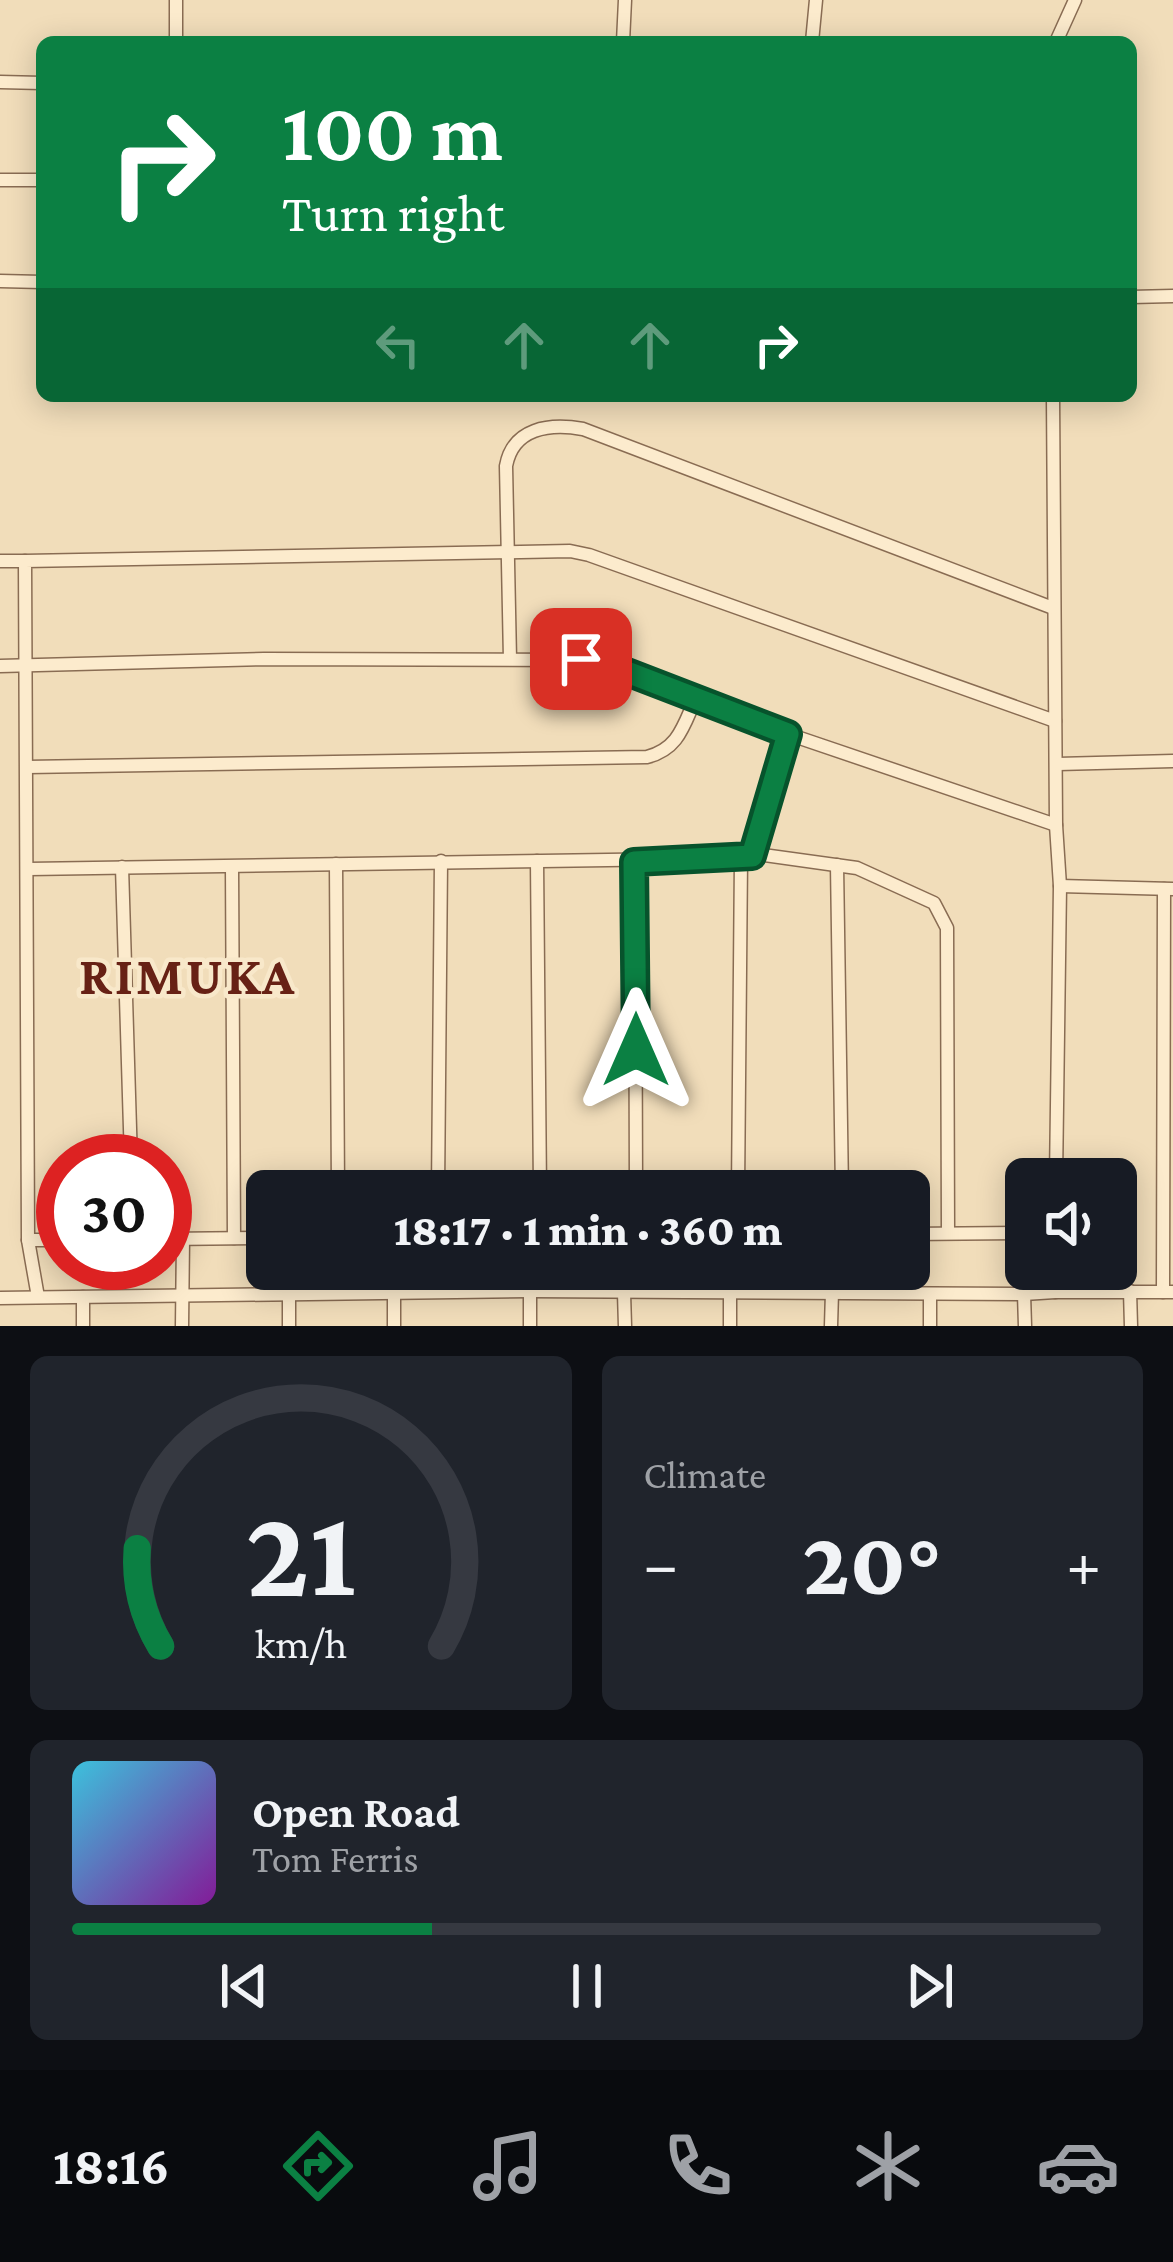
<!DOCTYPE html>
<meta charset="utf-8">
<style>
:root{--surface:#171b24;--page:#20242c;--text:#f1f3f6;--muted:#9ea1a6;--line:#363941;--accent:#0b8043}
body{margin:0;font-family:"Crimson Pro",serif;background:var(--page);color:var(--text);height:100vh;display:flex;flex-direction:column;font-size:45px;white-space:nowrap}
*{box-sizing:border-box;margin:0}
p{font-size:39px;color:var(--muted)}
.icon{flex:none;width:66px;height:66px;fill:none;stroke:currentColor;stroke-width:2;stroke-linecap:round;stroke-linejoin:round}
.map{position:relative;height:1326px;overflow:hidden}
.details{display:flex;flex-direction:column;gap:30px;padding:30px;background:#0d0f14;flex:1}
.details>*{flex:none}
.banner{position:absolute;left:36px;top:36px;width:1101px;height:366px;border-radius:18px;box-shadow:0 6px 30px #0003;background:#0b8043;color:#fff;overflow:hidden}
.fabs{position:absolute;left:1005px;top:1158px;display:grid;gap:24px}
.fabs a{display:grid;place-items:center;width:132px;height:132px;border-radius:18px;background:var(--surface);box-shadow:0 6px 30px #0003;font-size:60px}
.speed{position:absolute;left:36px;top:1134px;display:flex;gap:24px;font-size:60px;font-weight:700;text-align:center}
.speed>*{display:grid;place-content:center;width:156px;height:156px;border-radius:50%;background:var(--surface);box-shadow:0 6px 30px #0003;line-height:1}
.speed .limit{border:18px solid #d22;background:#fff;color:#111}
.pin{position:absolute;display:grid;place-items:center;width:102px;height:102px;color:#fff;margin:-51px;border-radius:24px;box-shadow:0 6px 18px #0006}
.me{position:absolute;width:132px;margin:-66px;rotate:0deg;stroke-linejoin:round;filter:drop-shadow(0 0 9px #0008)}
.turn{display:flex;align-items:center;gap:42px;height:252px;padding:0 48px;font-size:54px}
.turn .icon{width:156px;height:156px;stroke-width:2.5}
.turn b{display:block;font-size:84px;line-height:102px}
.lanes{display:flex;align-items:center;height:114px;padding:0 48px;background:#0003;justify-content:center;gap:60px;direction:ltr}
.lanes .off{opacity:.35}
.big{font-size:90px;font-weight:800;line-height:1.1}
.details .tile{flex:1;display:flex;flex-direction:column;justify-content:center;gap:18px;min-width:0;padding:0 42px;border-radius:18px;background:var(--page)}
.details .dial{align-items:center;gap:0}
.dial svg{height:312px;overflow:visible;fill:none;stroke:var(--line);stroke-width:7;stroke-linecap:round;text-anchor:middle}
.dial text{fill:var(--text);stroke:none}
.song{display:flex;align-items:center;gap:36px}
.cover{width:144px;height:144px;border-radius:18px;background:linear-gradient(135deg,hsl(190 70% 55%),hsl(290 70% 35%))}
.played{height:12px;border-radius:6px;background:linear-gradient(90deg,var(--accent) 35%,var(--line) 35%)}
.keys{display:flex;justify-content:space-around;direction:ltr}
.heat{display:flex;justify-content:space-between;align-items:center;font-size:66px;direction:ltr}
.details .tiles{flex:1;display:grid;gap:30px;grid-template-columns:1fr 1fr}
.tile:last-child{grid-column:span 2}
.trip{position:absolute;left:246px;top:1170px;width:684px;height:120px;border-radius:18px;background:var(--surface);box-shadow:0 6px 30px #0003;font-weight:800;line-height:120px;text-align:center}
.tabs{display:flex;height:192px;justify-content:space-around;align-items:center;background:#090b0e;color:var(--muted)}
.tabs .icon{width:84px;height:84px}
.tabs .active{color:var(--accent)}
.tabs b{font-size:54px;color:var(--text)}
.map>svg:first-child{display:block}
</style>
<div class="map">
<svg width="1173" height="1326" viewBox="0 0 1173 1326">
<rect width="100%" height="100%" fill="#f1ddba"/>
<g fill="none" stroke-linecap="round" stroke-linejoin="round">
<!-- minor casing -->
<g stroke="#896c53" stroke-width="15">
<g id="minor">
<path d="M176,42V0"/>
<path d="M623,42L625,0"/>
<path d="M812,42L816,0"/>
<path d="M1056,42L1075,0"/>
<path d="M0,82L42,83"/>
<path d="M0,180H42"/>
<path d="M0,281L42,282"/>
<path d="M1131,297L1173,296"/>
<path d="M1053,396L1056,825L1060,886L1056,1179"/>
<path d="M0,561H25"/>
<path d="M510,659L506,466C513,428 549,423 583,429L1053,608"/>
<path d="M0,666L264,659L591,660L788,734L1056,825"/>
<path d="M1058,764L1173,761"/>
<path d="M27,767L647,757C678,749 683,727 695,700"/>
<path d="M752,856L788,734"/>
<path d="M537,861L540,1191"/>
<path d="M635,862L636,1191"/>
<path d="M336,864L338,1191"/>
<path d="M837,865L842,1191"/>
<path d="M122,867L131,1161"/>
<path d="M232,867L234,1238"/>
<path d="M29,869L741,858L757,854L857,868L934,903L947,928L948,1233"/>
<path d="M1060,886L1173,889"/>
<path d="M438,1191L441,861"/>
<path d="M738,1191L741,858"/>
<path d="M909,1234L1026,1233"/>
<path d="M165,1239L267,1238"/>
<path d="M28,1240H63"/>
<path d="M1130,1291L1131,1326"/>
<path d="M1055,1292H1173"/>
<path d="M1163,1292L1164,889"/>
<path d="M624,1293L625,1326"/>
<path d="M1024,1294L1025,1326"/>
<path d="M394,1295V1326"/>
<path d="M289,1296V1326"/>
<path d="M38,1297L28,1240L25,561L570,551L589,555L1055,721"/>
<path d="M83,1297V1326"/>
<path d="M0,1298L530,1291L1024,1294L1055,1292V1269"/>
<path d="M182,1326L183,1239"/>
<path d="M530,1326V1291"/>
<path d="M730,1326V1292"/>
<path d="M831,1326L832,1292"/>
<path d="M930,1326V1294"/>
</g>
</g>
<!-- minor -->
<use href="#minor" stroke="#fcebcd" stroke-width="12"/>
</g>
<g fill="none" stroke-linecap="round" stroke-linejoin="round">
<!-- route casing -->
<g stroke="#07532c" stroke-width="30">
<path id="route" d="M581,659L601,662L788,734L752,856L634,862L636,1050"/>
</g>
<!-- route -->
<use href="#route" stroke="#0b8043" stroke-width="21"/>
</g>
<g text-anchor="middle" stroke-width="9" stroke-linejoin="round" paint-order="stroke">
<!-- district labels -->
<g font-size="54" font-weight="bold" letter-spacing="3" fill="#672115" stroke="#f8e8ca">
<text x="188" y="994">RIMUKA</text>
</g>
</g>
</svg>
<div class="fabs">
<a><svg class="icon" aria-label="sound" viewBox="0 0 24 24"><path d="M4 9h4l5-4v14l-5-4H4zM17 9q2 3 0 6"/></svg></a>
</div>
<div class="speed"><div class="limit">30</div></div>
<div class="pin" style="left:581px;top:659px;background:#d93025"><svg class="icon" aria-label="arrive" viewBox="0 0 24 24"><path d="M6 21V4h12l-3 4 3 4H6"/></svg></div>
<svg class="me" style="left:636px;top:1050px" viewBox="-20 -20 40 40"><path d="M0-17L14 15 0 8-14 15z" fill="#0b8043" stroke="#fff" stroke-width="4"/></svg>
<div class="trip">18:17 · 1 min · 360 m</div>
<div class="banner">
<div class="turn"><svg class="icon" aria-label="right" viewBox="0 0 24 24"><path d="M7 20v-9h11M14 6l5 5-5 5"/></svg><div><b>100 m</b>Turn right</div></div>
<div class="lanes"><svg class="icon off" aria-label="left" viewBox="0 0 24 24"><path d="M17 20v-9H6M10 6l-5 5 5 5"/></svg><svg class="icon off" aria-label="ahead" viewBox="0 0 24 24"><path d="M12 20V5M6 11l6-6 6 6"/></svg><svg class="icon off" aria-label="ahead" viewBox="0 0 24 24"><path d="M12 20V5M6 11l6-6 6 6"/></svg><svg class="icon" aria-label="right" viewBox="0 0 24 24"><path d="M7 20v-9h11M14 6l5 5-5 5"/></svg></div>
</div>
</div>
<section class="details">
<div class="tiles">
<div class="tile dial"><svg viewBox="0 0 100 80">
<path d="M14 69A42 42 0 1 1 86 69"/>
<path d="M14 69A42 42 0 0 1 8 44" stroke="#0b8043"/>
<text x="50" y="56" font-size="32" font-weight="700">21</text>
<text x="50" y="72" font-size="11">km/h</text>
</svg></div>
<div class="tile"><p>Climate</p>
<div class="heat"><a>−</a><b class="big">20°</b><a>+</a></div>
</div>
<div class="tile">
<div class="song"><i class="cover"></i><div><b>Open Road</b><p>Tom Ferris</p></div></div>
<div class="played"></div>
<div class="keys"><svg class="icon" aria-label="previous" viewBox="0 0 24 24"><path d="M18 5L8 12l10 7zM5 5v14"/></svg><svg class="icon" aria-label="pause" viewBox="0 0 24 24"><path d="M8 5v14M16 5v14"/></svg><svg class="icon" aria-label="next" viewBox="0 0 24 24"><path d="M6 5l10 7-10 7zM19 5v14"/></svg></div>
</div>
</div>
</section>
<nav class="tabs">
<b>18:16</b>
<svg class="icon active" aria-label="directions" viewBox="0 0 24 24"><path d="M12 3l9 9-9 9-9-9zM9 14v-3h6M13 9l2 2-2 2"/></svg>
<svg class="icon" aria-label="music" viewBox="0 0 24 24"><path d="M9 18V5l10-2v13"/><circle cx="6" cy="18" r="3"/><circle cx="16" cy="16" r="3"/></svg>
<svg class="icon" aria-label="phone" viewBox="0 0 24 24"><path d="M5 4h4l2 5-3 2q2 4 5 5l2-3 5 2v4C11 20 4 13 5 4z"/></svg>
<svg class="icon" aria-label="climate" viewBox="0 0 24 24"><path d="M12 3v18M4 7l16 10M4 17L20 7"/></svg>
<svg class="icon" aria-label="car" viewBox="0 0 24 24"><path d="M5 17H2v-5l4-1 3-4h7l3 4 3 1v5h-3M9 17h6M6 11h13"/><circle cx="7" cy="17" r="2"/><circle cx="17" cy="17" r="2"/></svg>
</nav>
